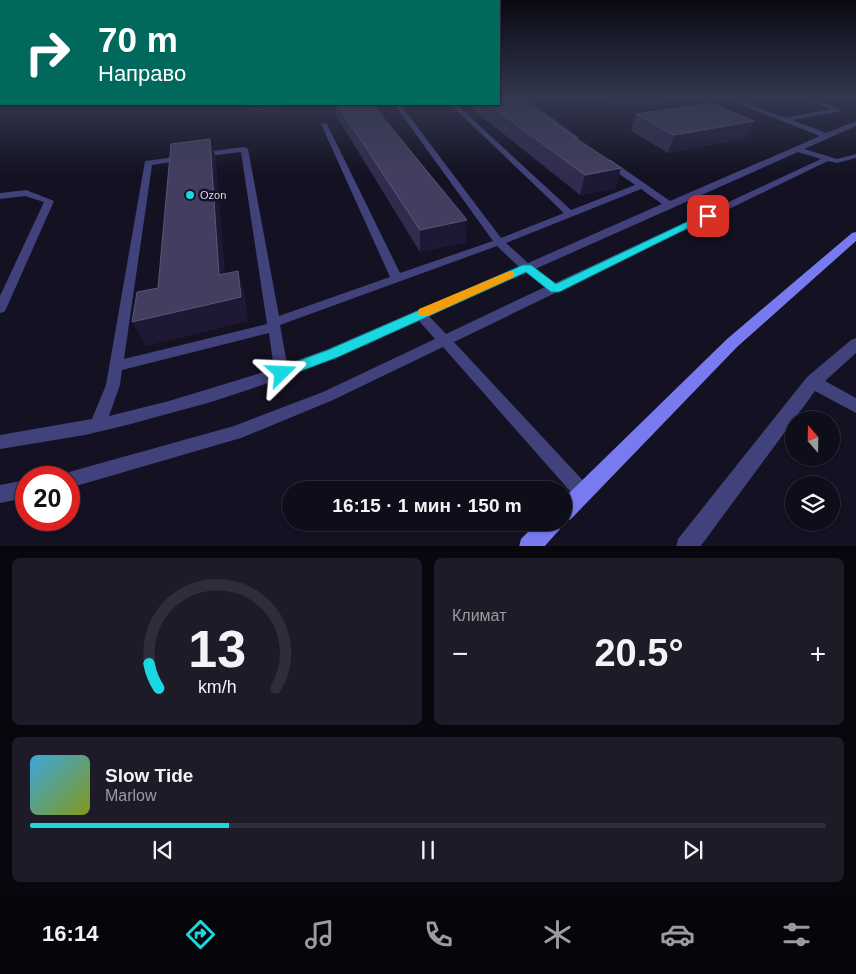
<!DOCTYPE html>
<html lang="ru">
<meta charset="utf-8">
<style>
:root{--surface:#0e0d1a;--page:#1c1b27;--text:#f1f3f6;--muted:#9b9ca2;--line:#2e2d39;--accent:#1ad8e2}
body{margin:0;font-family:Helvetica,sans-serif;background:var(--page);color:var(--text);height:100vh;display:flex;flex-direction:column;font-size:19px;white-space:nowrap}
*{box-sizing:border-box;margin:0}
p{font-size:16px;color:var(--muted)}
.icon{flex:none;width:28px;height:28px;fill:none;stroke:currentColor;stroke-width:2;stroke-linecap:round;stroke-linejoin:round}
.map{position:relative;height:546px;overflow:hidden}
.sheet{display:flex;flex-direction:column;gap:12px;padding:12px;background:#08070e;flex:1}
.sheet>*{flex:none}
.hud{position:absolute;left:0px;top:0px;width:500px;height:105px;box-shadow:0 1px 4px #0004,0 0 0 1px var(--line);background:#00695c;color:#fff;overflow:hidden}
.needle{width:32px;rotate:340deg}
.tools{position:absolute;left:785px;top:411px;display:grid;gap:10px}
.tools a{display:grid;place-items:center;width:55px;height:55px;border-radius:50%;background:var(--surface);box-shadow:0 1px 4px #0004,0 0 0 1px var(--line);font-size:25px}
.speed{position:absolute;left:15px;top:466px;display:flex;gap:10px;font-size:25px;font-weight:700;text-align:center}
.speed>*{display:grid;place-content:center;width:65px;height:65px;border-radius:50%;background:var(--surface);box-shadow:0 1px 4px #0004,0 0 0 1px var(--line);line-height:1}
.speed .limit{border:8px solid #d22;background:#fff;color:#111}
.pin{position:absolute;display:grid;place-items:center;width:42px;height:42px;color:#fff;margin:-21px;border-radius:10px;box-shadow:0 2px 8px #0006}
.me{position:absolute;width:55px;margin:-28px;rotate:69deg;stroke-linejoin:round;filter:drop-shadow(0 0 4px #0008)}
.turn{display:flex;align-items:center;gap:18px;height:105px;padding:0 15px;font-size:22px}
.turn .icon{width:65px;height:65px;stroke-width:2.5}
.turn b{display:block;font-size:35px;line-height:42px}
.big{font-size:38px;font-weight:700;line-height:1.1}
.sheet .tile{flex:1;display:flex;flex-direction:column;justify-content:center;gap:8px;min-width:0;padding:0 18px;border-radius:8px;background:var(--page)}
.sheet .dial{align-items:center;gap:0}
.dial svg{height:130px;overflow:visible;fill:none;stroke:var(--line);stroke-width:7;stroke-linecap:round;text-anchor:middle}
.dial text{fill:var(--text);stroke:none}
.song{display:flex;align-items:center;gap:15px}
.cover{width:60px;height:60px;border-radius:8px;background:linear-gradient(135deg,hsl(200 70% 55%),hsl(70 70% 35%))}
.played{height:5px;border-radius:2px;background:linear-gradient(90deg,var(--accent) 25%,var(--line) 25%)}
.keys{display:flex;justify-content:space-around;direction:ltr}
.heat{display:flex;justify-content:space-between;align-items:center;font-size:28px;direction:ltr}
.sheet .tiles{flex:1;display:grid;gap:12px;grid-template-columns:1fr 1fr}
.tile:last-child{grid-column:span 2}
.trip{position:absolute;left:282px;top:481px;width:290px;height:50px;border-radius:25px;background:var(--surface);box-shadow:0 1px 4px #0004,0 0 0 1px var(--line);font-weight:700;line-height:50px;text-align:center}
.tab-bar{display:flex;height:80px;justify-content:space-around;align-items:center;background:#06050a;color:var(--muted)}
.tab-bar .icon{width:35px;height:35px}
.tab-bar .current{color:var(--accent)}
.tab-bar b{font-size:22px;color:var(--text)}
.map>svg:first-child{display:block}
</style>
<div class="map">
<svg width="856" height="547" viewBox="0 0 856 547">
<rect width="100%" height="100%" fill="#131122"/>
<!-- green -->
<path fill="#142b29" d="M629,98H661L668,102L621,109L607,102Z"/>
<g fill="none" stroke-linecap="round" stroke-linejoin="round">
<!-- lane -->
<g fill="#41427b" fill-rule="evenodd">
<path d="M517,98H525L579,138L572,140Z"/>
<path d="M724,98H734L785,118L830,109L802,98H812L840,109V111L838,112L792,120L826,133L856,121V126L804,149L837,159L856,154V158L837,163L828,161L454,342L589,487L592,493L589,499L583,502L577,499L443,347L333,400L241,438L69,488V478H61L63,474L69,472L234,426L323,392L435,339L419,321L287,377L211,402L127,425L85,435L0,449V435L92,419L106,385L145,161L183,156L187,158L183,160L152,165L124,359L267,324L241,152L201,157H198V153L244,147L248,149L279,316L390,277L321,124L322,123L327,124L400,273L493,241L394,104H400L501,238L564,213L450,104H456L571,210L635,185L605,164V160H611L670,201L820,136ZM798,152L821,159L555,283L535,269ZM641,189L662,204L528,263L506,243ZM497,246L519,267L328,349L287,364L280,325ZM526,273L545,287L446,334L429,316ZM269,333L274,369L169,401L109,416L120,385L122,370Z"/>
<path d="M26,190L54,201L6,309L4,312L0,313V296L44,202L25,196L0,199V193Z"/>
<path d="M26,480V498L0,503V485Z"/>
</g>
<!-- street -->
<path fill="#41427b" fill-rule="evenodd" d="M856,338V353L825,381L856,398V413L815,391L700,547H676L678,539L807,377L851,340Z"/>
<!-- secondary -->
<g fill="#787bef" fill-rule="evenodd">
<path d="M856,232V241L737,347L571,519L564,522V498L727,339L852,233Z"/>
<path d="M538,522H563L560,529L544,547H519L521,539Z"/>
</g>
</g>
<!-- wall -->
<g fill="#312c4e">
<path d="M335,104H372L466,242L420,252L337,117Z"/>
<path d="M466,104H499L621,168L615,188L580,195Z"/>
<path d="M636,114L754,121L746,138L668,153L631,131Z"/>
</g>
<!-- shaded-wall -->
<g fill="#1d1935">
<path d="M248,104H288L289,107L250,111Z"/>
<path d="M754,121L746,138L668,153L674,135Z"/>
<path d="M210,139L216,158L227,298L219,275Z"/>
<path d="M621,168L615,188L580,195L585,175Z"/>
<path d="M467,220L466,242L420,252V230Z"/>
<path d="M238,271L245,294L248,321L146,346L132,322Z"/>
</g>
<!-- building -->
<g fill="#433e60" stroke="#5a5678">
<path d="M499,98H515L621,168L585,175L488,104H499Z"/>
<path d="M711,103L754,121L674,135L636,114Z"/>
<path d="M337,104H372L467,220L420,230Z"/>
<path d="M210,139L219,275L238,271L241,297L132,322L137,292L158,288L171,144Z"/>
</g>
<!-- sky -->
<linearGradient id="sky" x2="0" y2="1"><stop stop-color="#0a0913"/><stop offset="0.56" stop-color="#33384f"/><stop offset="1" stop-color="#33384f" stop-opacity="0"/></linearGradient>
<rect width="856" height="175" fill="url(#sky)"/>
<!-- route -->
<path fill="#1ad8e2" stroke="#118c93" d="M704,214L712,216L559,292H551L526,272L338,357L282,378L277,377L275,373L277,369L328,350L523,265H531L556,284Z"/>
<!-- slow -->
<path fill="#f59e0b" d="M510,271L514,272V277L428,316H419L418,312L419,309Z"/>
<!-- markers -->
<circle fill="#1ad8e2" stroke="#131122" stroke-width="2" cx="190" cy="195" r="5"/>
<g text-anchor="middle" stroke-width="5" stroke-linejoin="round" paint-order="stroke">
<!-- far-poi labels -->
<g font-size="11" fill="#d8d6fa" stroke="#131122" text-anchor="start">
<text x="200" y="199">Ozon</text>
</g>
</g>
</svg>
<div class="tools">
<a><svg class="needle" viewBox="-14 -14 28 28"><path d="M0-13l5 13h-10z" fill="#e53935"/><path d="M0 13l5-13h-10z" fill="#9b9ca2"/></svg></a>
<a><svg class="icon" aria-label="layers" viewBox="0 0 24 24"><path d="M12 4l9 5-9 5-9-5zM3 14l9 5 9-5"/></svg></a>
</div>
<div class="speed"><div class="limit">20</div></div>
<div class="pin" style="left:708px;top:216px;background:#d93025"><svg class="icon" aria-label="arrive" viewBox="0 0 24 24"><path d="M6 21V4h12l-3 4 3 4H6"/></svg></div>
<svg class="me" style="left:282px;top:373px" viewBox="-20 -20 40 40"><path d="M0-17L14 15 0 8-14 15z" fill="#1ad8e2" stroke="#fff" stroke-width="4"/></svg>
<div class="trip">16:15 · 1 мин · 150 m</div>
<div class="hud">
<div class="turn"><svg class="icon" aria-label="right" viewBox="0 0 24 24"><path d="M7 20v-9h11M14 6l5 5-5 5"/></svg><div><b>70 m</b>Направо</div></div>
</div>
</div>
<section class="sheet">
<div class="tiles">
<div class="tile dial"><svg viewBox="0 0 100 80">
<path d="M14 69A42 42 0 1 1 86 69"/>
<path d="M14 69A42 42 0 0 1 8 54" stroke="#1ad8e2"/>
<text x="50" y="56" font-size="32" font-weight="700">13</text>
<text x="50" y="72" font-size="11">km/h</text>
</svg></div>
<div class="tile"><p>Климат</p>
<div class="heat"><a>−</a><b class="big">20.5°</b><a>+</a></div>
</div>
<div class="tile">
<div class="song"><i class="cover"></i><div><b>Slow Tide</b><p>Marlow</p></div></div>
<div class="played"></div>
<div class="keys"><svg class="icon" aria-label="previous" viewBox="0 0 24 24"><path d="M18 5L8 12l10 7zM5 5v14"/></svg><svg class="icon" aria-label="pause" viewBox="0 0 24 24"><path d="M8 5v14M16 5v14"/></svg><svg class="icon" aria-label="next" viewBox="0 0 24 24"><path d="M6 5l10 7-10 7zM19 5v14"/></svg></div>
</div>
</div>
</section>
<nav class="tab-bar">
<b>16:14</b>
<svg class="icon current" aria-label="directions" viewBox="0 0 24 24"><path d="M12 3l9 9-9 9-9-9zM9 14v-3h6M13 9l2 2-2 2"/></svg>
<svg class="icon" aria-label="music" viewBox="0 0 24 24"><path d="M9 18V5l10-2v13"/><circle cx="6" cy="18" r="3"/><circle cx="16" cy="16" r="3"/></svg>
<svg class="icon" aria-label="phone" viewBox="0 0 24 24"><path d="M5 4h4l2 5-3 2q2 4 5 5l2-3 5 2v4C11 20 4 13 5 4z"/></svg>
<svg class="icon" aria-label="climate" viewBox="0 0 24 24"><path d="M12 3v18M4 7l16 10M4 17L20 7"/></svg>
<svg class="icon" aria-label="car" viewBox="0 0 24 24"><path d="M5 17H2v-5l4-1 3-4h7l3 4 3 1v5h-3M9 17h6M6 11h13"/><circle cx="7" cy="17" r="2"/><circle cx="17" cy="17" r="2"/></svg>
<svg class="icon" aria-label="filters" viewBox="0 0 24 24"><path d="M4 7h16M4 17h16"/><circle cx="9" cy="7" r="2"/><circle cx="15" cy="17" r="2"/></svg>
</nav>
